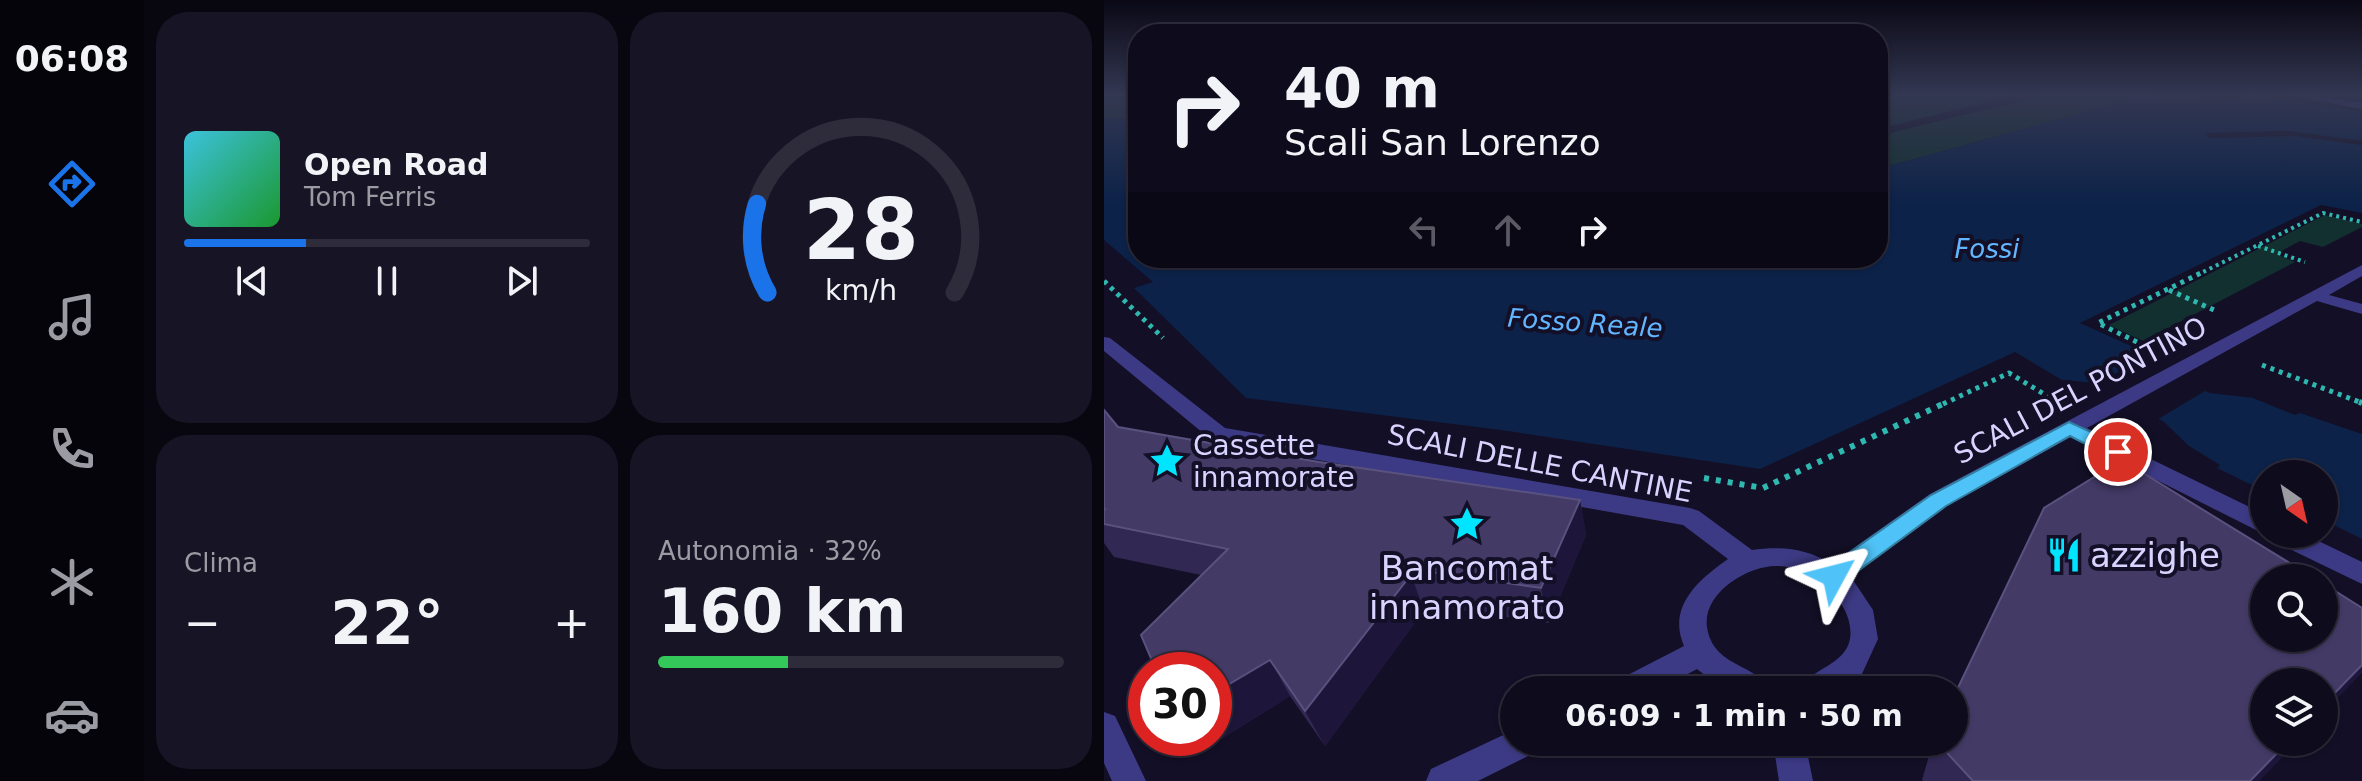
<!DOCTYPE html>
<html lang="it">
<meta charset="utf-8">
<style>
:root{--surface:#0e0b1c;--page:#171425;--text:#f1f3f6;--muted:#9b9ba3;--line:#2e2b3b;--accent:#1a73e8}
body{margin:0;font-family:"DejaVu Sans",sans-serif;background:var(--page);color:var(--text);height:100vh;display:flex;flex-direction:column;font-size:30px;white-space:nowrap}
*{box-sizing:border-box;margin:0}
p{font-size:26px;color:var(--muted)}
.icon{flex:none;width:44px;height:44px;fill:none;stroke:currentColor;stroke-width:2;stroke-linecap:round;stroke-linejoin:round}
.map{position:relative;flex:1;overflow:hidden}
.details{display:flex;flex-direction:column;gap:12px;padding:12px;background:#08060f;width:960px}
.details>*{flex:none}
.banner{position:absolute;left:24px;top:24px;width:760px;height:244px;border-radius:32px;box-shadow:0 2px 6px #0004,0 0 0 2px var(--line);background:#0e0b1c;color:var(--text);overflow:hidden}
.needle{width:52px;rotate:146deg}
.controls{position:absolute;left:1146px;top:460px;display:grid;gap:16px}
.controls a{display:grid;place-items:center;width:88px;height:88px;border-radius:50%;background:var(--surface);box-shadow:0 2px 6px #0004,0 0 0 2px var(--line);font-size:40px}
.speed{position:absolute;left:24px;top:652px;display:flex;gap:16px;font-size:40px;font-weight:700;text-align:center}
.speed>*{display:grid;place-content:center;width:104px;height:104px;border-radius:50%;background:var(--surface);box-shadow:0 2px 6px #0004,0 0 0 2px var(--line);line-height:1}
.speed .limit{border:12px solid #d22;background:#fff;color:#111}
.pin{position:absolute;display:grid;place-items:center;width:68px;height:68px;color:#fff;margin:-34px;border:4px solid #fff;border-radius:50%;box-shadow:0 2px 8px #0007}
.me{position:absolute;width:88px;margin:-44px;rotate:52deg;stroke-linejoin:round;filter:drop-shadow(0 0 6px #0008)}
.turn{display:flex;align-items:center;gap:28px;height:168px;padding:0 24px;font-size:36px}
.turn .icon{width:104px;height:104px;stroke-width:2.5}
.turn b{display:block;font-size:56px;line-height:68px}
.lanes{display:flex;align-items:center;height:76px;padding:0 24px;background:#0003;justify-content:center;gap:40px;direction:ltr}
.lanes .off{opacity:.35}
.big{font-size:60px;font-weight:600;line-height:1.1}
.details .tile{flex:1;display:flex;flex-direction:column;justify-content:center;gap:12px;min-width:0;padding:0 28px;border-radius:32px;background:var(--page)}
.details .dial{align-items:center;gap:0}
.dial svg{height:208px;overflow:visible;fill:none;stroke:var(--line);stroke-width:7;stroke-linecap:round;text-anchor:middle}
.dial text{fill:var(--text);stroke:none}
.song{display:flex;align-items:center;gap:24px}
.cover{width:96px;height:96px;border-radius:12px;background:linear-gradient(135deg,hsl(190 70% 55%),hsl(130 70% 35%))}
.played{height:8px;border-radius:4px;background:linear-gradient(90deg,var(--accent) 30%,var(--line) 30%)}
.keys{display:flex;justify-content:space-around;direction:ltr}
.heat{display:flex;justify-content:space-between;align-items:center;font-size:44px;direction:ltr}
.charge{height:12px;border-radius:6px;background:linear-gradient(90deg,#34c759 32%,var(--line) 0)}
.details .tiles{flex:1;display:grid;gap:12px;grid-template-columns:repeat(2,1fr)}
.trip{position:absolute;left:396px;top:676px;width:468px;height:80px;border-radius:40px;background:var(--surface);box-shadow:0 2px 6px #0004,0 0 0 2px var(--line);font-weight:600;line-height:80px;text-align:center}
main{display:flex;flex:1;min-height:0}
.tabs{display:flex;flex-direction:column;width:144px;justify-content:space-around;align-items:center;background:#06040b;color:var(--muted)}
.tabs .icon{width:56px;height:56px}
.tabs .selected{color:var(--accent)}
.tabs b{font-size:36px;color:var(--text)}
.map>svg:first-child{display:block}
</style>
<main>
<nav class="tabs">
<b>06:08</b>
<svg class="icon selected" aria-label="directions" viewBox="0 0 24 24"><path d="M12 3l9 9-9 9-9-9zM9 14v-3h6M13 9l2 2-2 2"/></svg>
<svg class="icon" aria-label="music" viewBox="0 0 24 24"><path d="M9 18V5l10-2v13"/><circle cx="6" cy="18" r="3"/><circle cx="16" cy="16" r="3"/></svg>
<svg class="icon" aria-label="phone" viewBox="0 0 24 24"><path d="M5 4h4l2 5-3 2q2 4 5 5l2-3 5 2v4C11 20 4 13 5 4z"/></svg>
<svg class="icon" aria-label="climate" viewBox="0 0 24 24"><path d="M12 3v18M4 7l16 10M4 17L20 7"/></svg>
<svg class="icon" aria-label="car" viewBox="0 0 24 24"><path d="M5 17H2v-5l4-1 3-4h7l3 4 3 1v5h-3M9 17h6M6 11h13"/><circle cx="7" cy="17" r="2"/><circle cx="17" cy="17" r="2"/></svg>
</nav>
<section class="details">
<div class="tiles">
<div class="tile">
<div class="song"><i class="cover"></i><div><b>Open Road</b><p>Tom Ferris</p></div></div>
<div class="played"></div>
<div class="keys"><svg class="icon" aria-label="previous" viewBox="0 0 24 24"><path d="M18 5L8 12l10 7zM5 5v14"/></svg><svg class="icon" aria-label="pause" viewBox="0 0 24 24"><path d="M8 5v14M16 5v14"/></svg><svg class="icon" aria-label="next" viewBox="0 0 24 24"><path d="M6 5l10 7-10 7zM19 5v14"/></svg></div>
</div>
<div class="tile dial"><svg viewBox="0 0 100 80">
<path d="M14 69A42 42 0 1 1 86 69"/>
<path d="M14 69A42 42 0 0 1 10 35" stroke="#1a73e8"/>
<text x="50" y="56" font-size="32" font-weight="700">28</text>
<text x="50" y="72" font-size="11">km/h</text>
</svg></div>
<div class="tile"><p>Clima</p>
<div class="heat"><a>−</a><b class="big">22°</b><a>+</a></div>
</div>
<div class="tile"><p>Autonomia · 32%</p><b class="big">160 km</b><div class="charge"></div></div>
</div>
</section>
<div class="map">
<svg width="1258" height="781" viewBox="0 0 1258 781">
<rect width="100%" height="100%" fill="#130f26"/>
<!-- green -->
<g fill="#12302f">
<path d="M0,95H34V119L0,118Z"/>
<path d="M774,95H910L774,129Z"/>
<path d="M941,95H1016L1019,98L1014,103L774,169V136Z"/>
<path d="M1221,215L1258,224V227L1219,247L1196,241L1172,254L1191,262L1039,341L1005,325Z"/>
</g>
<!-- water -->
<path fill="#0c2248" d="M1016,95L1133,98L1151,95L1258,112V213L1217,205L976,323L1027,346L1033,360L1106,393L1149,398L1191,415L1196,413L1258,434V539L1220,520V474H1160V491L1113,468L1116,465L1085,446L1060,422L992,383L958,380L911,352L656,469L397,430L142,398L30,288L49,282L0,240V118L34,119V258H774V169L1014,103L1019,98Z"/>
<!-- pier -->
<g fill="#130f26">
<path d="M1184,131L1258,141V145L1192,136L1106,138L1100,133Z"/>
<path d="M1040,358L1106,388L1051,421L987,387Z"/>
</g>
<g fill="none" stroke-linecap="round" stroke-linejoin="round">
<!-- path-far2 -->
<g stroke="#2fb8b0" stroke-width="4" stroke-dasharray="3 4" stroke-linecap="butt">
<path d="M1154,246L1201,262"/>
<path d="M1093,275L1219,213L1258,222"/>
</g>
<!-- path-far1 -->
<g stroke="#2fb8b0" stroke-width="5" stroke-dasharray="4 5" stroke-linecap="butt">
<path d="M0,281L59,338"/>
<path d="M1065,290L1110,310"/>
<path d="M1041,346L994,323L1097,273"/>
<path d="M1158,365L1258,403"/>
<path d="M839,404L905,373L945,397"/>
</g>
<!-- path -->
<g stroke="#2fb8b0" stroke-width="6" stroke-dasharray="5 7" stroke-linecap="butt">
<path d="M1255,402L1258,403"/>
<path d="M600,478L659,488L843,402"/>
</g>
<!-- minor -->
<g fill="#3d3a85" fill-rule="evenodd">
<path d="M1182,95H1208L1258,103V109Z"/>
<path d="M1258,265V276L1225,295L1258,304V314L1213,301L983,428L1160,514V534L967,437L842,506L747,577L769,610L774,639L757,676L736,690H696C706,668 741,666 746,639C752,603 708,567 675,566C645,564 598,593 603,627C609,668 653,663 665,690H620L593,669L554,690H510L514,680L580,646C563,607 594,580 624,559L579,525L135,446L105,438L0,351V337L6,338L121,428L586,508L595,511L648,550C675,546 703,548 727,564L826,494Z"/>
<path d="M1165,534H1200L1258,562V584L1169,541Z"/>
<path d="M0,712L11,716L42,781H8L0,763Z"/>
<path d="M410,730V742H435L430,753L374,781H322L327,769Z"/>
<path d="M669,742H701L709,781H675Z"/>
</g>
</g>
<!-- wall -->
<g fill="#312854">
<path d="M0,410L14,427L215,462L476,500L482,535L445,623L318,605L315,617L221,746L186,696L98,751L89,738H110L97,575L10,557L0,543Z"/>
<path d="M1258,608V672L1220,712V682L1160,742H1192L1155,781H819L818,780L829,742H850Z"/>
</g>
<!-- shaded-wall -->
<g fill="#1d163a">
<path d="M476,500L482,535L445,623L437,588Z"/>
<path d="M305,569L318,605L315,617L221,746L201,711Z"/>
<path d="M166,660L186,696L98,751L89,738H110V693Z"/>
<path d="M1258,665V672L1220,712V704Z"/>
<path d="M1184,742H1192L1155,781H1146Z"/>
</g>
<!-- building -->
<g fill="#433a66" stroke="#5a527e" stroke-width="2">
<path d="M0,410L14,427L215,462L476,500L437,588L305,569L302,581L201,711L166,660L110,693V670H52L37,635L124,549L0,524V510L2,509H0Z"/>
<path d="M1018,460L1210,578H1160V638H1220V584L1258,608V665L1220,704V682H1160V742H1184L1146,781H869L833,742H850V696L940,508Z"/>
</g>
<!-- sky -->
<linearGradient id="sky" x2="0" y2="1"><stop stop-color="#0a0815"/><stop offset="0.46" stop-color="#333752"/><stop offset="1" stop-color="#333752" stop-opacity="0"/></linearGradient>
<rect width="1258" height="205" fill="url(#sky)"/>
<!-- route -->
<path fill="#4fc3f7" stroke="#337fa1" stroke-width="2" d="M965,422L1022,448L1024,452L1014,459L1007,457L966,436L842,506L739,582L730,585L722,582L718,576L722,569L827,495Z"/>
<!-- icons -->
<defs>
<g id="sight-bare" transform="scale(2.76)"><path d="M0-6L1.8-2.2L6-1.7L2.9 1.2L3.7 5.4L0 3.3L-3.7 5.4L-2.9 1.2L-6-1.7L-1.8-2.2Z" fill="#00e5ff" stroke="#130f26" stroke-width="2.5" paint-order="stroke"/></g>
<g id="restaurant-bare" transform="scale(2.76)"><path d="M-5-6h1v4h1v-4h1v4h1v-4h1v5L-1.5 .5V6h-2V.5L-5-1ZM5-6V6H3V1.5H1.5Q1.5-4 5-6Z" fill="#00e5ff" stroke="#130f26" stroke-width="2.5" paint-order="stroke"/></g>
</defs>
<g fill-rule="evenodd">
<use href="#sight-bare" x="63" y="461"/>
<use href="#sight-bare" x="363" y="524"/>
<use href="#restaurant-bare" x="960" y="555"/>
</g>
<g text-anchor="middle" stroke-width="8" stroke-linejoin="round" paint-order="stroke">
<!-- far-water labels -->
<g font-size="26" font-style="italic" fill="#62b6ff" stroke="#130f26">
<text x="883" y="258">Fossi</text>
<text transform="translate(481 323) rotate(4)" y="9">Fosso Reale</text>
</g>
<!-- street labels -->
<g font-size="28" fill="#d9d4ff" stroke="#130f26">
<text transform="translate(976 390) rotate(-28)" y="10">SCALI DEL PONTINO</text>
<text transform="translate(436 463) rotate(11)" y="10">SCALI DELLE CANTINE</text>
</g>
<!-- poi labels -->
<g font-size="28" fill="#d9d4ff" stroke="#130f26" text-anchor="start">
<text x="89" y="455">Cassette<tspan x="89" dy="32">innamorate</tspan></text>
</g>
<!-- near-poi labels -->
<g font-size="34" fill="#d9d4ff" stroke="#130f26" text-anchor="start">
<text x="986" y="567">azzighe</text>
<text x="363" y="580" text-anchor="middle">Bancomat<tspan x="363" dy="39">innamorato</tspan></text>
</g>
</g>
</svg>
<div class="controls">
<a><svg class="needle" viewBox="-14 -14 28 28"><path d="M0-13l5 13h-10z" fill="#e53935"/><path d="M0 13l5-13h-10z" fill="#9b9ba3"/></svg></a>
<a><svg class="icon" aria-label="search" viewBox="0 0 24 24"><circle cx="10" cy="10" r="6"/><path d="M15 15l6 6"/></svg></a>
<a><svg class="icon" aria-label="layers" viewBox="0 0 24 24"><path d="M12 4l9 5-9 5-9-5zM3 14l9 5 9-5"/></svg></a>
</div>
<div class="speed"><div class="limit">30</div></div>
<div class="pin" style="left:1014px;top:452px;background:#d93025"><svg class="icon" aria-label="arrive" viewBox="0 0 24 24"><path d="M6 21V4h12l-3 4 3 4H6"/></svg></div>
<svg class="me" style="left:730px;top:576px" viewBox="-20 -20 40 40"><path d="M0-17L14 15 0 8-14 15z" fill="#4fc3f7" stroke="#fff" stroke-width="4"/></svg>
<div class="trip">06:09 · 1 min · 50 m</div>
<div class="banner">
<div class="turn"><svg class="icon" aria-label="right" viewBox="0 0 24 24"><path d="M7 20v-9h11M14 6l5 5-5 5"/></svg><div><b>40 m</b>Scali San Lorenzo</div></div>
<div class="lanes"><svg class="icon off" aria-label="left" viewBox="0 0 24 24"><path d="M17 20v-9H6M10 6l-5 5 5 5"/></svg><svg class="icon off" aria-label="ahead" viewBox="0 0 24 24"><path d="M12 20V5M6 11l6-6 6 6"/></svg><svg class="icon" aria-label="right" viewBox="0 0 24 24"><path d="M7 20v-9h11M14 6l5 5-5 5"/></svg></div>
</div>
</div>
</main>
